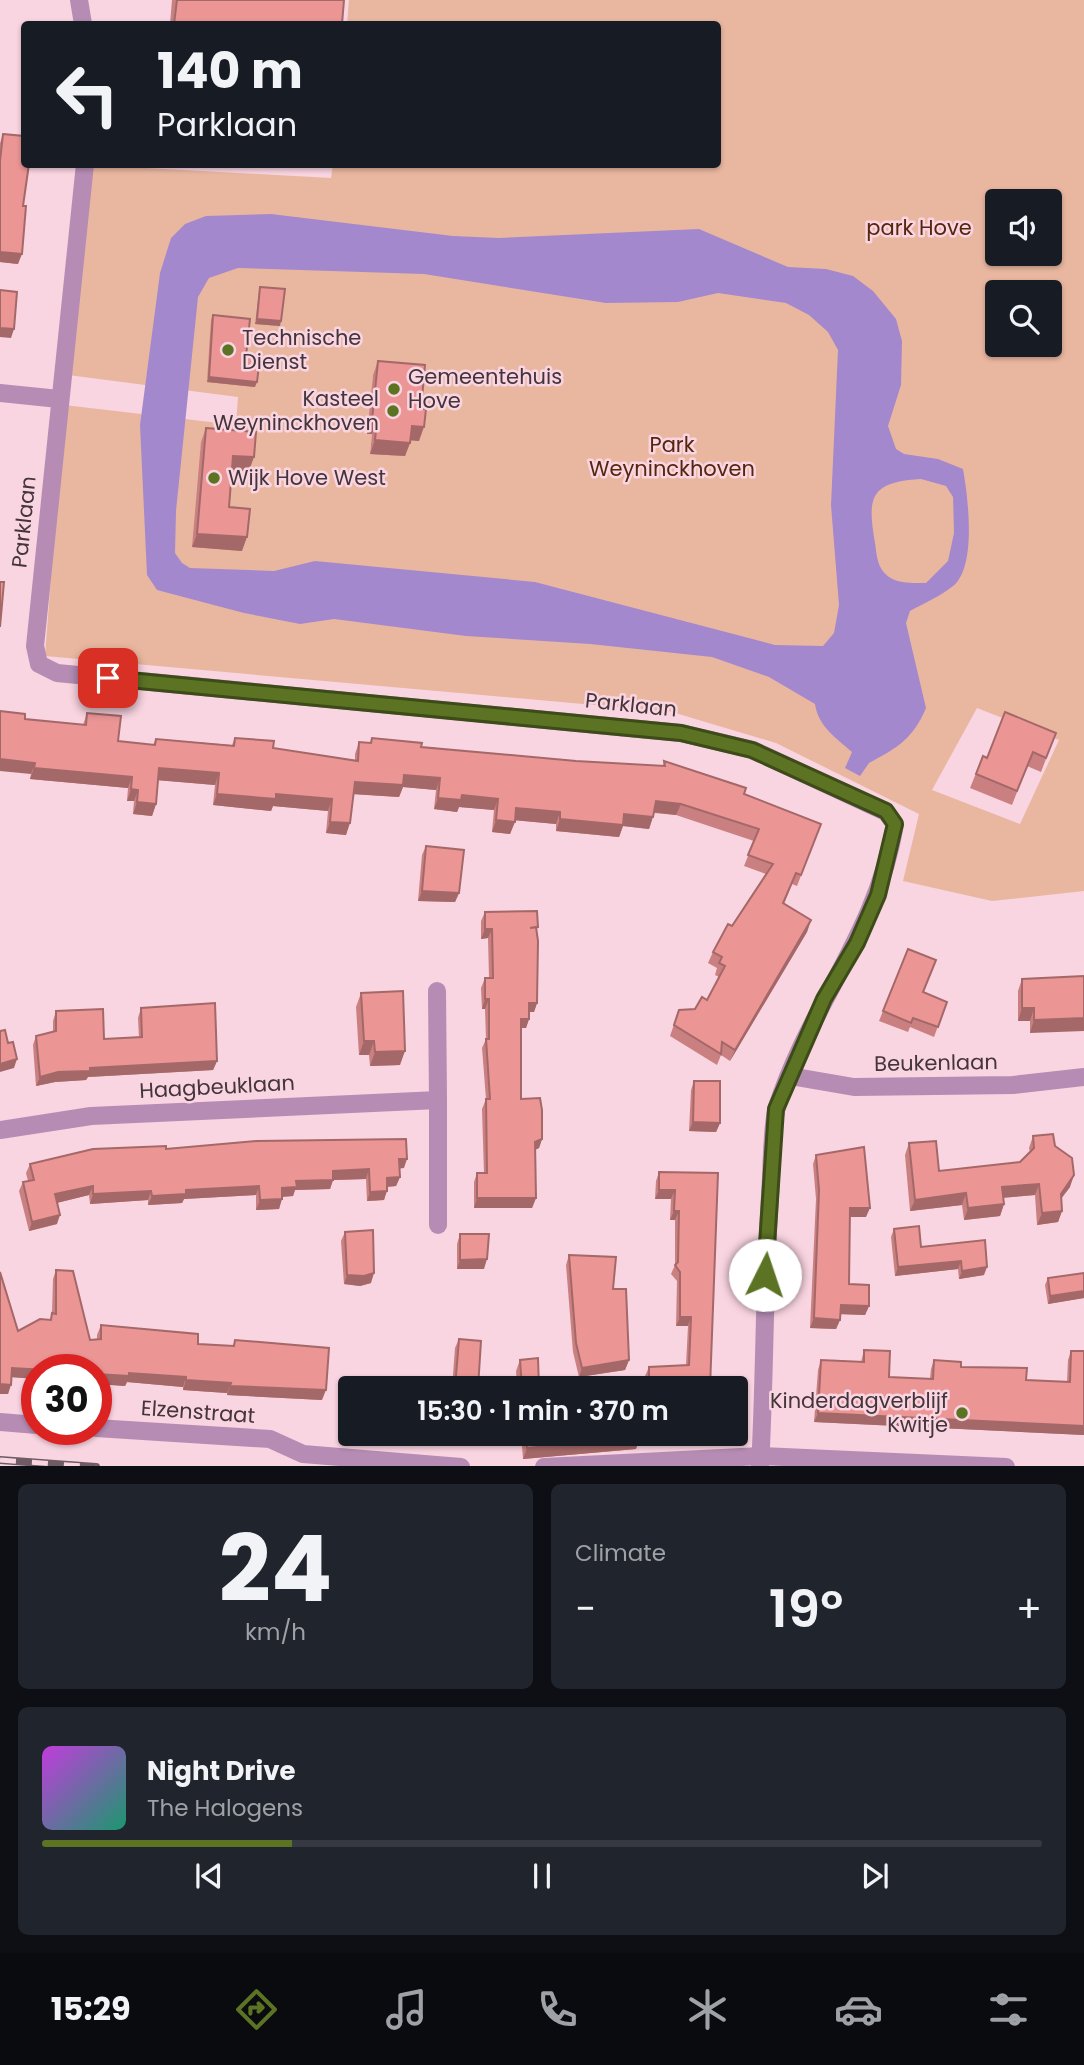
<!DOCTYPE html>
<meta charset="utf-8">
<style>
:root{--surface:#171b24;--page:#20242c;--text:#f1f3f6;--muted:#9ea1a6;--line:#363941;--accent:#5c7324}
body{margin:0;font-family:Poppins,sans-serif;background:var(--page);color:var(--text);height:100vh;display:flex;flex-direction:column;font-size:26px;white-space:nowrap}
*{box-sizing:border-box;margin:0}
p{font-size:23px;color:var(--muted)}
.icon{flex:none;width:38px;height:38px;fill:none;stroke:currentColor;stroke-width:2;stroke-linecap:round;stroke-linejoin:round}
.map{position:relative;height:1466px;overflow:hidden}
.drawer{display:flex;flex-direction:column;gap:18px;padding:18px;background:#0d0f14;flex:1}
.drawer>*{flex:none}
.banner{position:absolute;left:21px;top:21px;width:700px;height:147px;border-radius:7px;box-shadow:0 2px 5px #0004;background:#171b24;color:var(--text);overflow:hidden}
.tools{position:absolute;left:985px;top:189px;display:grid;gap:14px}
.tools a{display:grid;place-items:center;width:77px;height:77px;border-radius:7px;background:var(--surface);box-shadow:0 2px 5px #0004;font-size:35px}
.speed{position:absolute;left:21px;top:1354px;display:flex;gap:14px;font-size:35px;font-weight:700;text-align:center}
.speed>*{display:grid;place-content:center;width:91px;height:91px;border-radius:50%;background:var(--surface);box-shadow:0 2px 5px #0004;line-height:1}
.speed .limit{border:10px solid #d22;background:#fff;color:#111}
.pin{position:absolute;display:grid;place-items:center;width:60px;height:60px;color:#fff;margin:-30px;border-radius:14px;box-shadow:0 4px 10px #0006}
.me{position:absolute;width:77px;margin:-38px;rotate:4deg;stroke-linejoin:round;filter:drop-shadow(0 0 5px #0008)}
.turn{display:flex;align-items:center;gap:24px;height:147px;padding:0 21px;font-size:32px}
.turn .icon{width:91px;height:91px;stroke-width:2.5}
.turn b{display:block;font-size:49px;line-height:60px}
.big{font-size:52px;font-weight:600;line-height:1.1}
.drawer .card{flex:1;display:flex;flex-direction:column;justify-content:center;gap:10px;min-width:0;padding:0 24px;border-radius:10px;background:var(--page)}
.drawer .dial{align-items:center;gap:0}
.dial b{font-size:91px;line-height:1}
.song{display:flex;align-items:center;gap:21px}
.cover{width:84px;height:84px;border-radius:10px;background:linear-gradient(135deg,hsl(290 70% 55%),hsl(160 70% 35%))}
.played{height:7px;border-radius:4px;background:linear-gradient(90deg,var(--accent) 25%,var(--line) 25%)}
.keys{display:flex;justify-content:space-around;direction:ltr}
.heat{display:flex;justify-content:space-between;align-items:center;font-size:38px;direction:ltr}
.drawer .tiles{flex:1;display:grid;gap:18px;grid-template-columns:1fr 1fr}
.card:last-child{grid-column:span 2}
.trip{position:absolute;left:338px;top:1376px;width:410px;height:70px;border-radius:7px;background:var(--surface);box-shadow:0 2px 5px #0004;font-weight:600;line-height:70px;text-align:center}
.tab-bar{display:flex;height:112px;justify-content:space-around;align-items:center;background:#090b0e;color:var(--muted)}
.tab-bar .icon{width:49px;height:49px}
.tab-bar .selected{color:var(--accent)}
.tab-bar b{font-size:32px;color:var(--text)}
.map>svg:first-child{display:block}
</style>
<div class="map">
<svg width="1084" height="1467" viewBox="0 0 1084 1467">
<rect width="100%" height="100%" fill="#f9d4e1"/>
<!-- green -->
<path fill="#e9b7a0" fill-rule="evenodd" d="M349,0H1084V891L992,901L903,881L919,814L776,743L672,712L45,656L64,405L236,425L238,397L68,375L92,165L331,178L333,164H718V24H347ZM998,201H1050V254H998ZM998,292H1050V345H998ZM373,375L405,456L370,453L372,434L364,433L365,420H374L371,397ZM977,708L1059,740L1020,824L932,790Z"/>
<!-- water -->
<path fill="#a488cd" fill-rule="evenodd" d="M271,214L453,236L499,238L699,229L788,267L826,269L853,276L873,291L896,319L902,341L901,385L888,426L896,449L904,454L938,459L963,469C968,497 977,567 953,586C941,596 924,603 910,611L906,623L926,708C913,739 897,748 869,763L860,776L845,768L852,752C836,738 818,726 815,704L769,677L712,657L590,644L466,636L334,619L300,624L244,613L157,590L147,575L140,425L160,273L171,238L185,224L206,216ZM238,268L424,274L606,303L678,302L718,293L786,303L809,315L828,332L838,350L831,505L839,605L834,633L823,646L775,645L535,582L315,561L274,571L190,568L182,563L175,553L176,511L198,297L209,278ZM921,479L946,486L953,497L954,533L948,561L926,583C914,583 899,584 889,577C877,568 877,556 875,543C867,497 870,482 921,479Z"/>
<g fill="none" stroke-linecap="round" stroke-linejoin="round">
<!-- street -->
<g stroke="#b68cb4" stroke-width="18">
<path d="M79,0L83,24"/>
<path d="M85,164L35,646L39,664L57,673L681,733L753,750L886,812L895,824C878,931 809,1007 777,1107C771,1127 772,1173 770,1196C764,1286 765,1377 760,1467"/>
<path d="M0,393L59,399"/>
<path d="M790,1076L854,1087L1013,1085L1084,1077"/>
<path d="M438,1100V1225"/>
<path d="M0,1130L91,1116L438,1100L437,991"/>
<path d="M0,1422L37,1425"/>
<path d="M96,1428L270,1439L303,1454L461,1467"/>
<path d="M544,1467L761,1456L1006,1467"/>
</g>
<!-- rail casing -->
<g stroke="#6f5b63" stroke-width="8">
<path id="rail" d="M0,1460L96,1467"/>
</g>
<!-- rail -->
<use href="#rail" stroke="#f9d4e1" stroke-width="5" stroke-dasharray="16" stroke-linecap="butt"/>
</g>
<!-- wall -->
<g fill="#ca8080">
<path d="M172,0H344L342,24H170Z"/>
<path d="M3,134L23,206L18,264L0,262V143Z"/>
<path d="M260,287L280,326L255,324L259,292Z"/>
<path d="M213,315L246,356L255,387L207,382L211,320Z"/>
<path d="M378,361L421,409L419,441L411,440L405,456L370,454L372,434H367L373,375Z"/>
<path d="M206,428L249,471L232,470L229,507L242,551L192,547L201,442Z"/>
<path d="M87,713L118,741L153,745L156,739L232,745L235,738L273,748L355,760V754L359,742L370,743L372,738L421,747L576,761L663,766L664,761L821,824L797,886L792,884L784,904L811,920L807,932L730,1061L721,1055L717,1065L670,1036L679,1010L695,1009L707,1000L719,977L715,975L717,968L708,963L713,952L732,926L766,874L744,866L754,841L676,815L654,813L649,829L623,826L619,837L556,831V824L515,820L510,834L492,832L494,810L459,807L457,812L434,809L436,790L403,787L399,797L354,794L346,835L326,833L328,811L273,806L271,811L213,805L215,785L158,780L156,804L152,816L133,814L134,801H127L128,788L30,779L31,774L25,719L83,725Z"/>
<path d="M1056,733L1041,772L1027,766L1012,805L970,788L983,756L987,758Z"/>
<path d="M426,846L459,893L455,902L418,901L422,855Z"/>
<path d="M485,912L536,931L537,1003L534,1012H529V1019L526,1028H521V1099L542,1139L539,1148L535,1150L536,1198L532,1208H474V1182L477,1173H484L482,1109L486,1099L482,1048L486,1039L485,1009H482L481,988L485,978H489L488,938L481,939V921Z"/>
<path d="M908,949L933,969L923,992L947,1002L934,1037L910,1027L908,1032L879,1021Z"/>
<path d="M1084,976L1030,1033V1021H1018V991L1022,979Z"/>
<path d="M361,993L400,1065L370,1066L369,1055H359L356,1007Z"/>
<path d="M141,1008L217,1061L213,1070L88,1077L86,1080L55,1082L36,1086L33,1045L36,1036L53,1032V1021L56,1011L104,1039L139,1038L138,1018Z"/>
<path d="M694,1081L720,1123L716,1132L689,1131L691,1090Z"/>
<path d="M1033,1136L1055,1146L1070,1187L1061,1199L1062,1211L1058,1222L1037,1225L1035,1195L1003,1198L1004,1204L1000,1216L964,1220L962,1205L910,1211L905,1155L909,1143L939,1171L1020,1162L1030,1152L1029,1148Z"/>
<path d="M166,1149L404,1168H399L400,1177L396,1186L387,1187L384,1200L367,1201L366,1179L333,1180L330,1189L295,1190L293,1196L282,1197L279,1209L256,1210V1195L184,1199L182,1203L148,1205V1200L90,1204L89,1195L57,1203V1224L29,1231L19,1191L23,1182L28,1181L26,1173L30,1164Z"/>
<path d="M816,1155L866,1217H850L849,1284L869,1306L865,1315L840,1314V1320L836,1329L810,1328L816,1199L813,1164Z"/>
<path d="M659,1172L718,1173L710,1388H646L645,1376L649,1367L686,1365L688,1326H676L677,1281L671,1274L675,1265V1220H670L671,1199H655L656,1181Z"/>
<path d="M894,1229L921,1247L985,1240L984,1275L959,1279L958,1269L895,1276L891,1237Z"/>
<path d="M345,1232L371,1283L360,1286L344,1284L341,1241Z"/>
<path d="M460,1234L484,1269H457V1244Z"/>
<path d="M569,1255L613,1289L629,1360L625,1370L579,1377L573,1352L566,1265Z"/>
<path d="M56,1270L90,1340L97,1339V1335L101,1325L198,1344L233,1346L235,1340L322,1400L227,1395V1393L183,1390V1387L127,1382L125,1386L12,1377L8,1394H0V1272L18,1331L50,1320L52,1313L53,1279Z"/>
<path d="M1084,1273V1298L1048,1304L1045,1285L1048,1278Z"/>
<path d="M459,1339L478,1388H452L455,1348Z"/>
<path d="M864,1350L889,1377L930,1379L931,1369L934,1360L961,1367L1026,1380L1067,1382L1068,1360L1071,1351H1084V1435L814,1422L818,1370L821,1360L861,1362Z"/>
<path d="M520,1360L539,1388H517L516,1371Z"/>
<path d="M521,1433H640V1437L636,1449L523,1459Z"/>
</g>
<!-- shaded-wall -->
<g fill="#a46868">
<path d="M0,252L22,254L18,264L0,262Z"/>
<path d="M257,319L281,321L280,326L255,324Z"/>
<path d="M0,328L14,329L11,338L0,337Z"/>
<path d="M209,377L257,382L255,387L207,382Z"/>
<path d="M372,420H377L372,434H367Z"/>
<path d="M412,426L424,427L419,441L407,440Z"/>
<path d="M375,440L410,443L405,456L370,454Z"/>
<path d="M233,456L254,457L249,471L228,469Z"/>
<path d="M197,534L247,537L242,551L192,547Z"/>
<path d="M0,759L35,763L31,774L0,771Z"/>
<path d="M34,768L132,777L128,788L30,779Z"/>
<path d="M159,768L219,773L215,785L155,780Z"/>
<path d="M404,775L440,778L436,790L403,787L399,797L351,794L355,782Z"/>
<path d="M131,789L138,790L134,801H127Z"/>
<path d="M217,794H276L332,799L328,811L273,806L271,811L213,805Z"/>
<path d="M462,795L498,799L494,810L459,807L457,812L434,809L438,798Z"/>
<path d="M656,801L681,804L676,815L652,812Z"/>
<path d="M137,802L156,804L152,816L133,814Z"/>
<path d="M516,808L560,812L556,824L512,820Z"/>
<path d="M624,814L653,817L649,829L623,826L619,837L556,831L560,819Z"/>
<path d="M496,820L515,822L510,834L492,832Z"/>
<path d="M330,822L350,823L346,835L326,833Z"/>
<path d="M422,891L459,893L455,902L418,901Z"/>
<path d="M811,920L807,932L730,1061L735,1050Z"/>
<path d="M485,929H492L488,938L481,939Z"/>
<path d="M485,999H489L485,1009H482Z"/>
<path d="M529,1003H537L534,1012H526Z"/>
<path d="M1022,1008H1034L1030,1021H1018Z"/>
<path d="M1084,1018V1031L1030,1033L1034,1020Z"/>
<path d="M521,1019H529L526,1028H518Z"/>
<path d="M364,1041H374L369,1055H359Z"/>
<path d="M405,1051L400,1065L370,1066L375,1052Z"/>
<path d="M17,1059L14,1068L0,1072V1064Z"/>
<path d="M217,1061L213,1070L88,1077L86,1080L55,1082L36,1086L40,1077L58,1072L90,1068Z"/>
<path d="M693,1122L720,1123L716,1132L689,1131Z"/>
<path d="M542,1139L539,1148L532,1151L535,1142Z"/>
<path d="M399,1159H407L404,1168L396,1169Z"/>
<path d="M369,1169L366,1179L333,1180L330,1189L295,1190L293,1196L278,1197L282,1188L296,1181L333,1171Z"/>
<path d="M1074,1175L1070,1187L1056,1205L1061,1194Z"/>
<path d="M400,1177L396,1186L384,1187L387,1178Z"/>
<path d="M1039,1184L1035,1195L998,1198L1002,1187Z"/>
<path d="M93,1186L89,1195L52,1204L55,1194Z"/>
<path d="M259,1186L256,1195L184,1199L182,1203L148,1205L152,1196L186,1190Z"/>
<path d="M659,1190H675L671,1199H655Z"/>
<path d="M151,1191L148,1200L90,1204L93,1194Z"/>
<path d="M387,1191L384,1200L367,1201L370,1192Z"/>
<path d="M966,1193L962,1205L910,1211L915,1200Z"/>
<path d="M477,1198H536L532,1208H474Z"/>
<path d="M282,1199L279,1209L256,1210L260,1200Z"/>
<path d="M1004,1204L1000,1216L964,1220L968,1208Z"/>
<path d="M850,1208H870L866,1217H846Z"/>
<path d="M674,1211H679L675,1220H670Z"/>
<path d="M1062,1211L1058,1222L1037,1225L1042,1213Z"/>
<path d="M60,1215L57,1224L29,1231L32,1222Z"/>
<path d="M487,1259L484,1269H457L460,1260Z"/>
<path d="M961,1261L958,1269L895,1276L898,1267Z"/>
<path d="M987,1267L984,1275L959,1279L962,1271Z"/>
<path d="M374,1273L371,1283L360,1286L344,1284L347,1275Z"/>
<path d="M1084,1291V1298L1048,1304L1050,1296Z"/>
<path d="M841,1305L869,1306L865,1315L837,1314Z"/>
<path d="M680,1317H691L688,1326H676Z"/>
<path d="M814,1318L840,1320L836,1329L810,1328Z"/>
<path d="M629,1360L625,1370L579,1377L582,1368Z"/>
<path d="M12,1368L46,1370H37V1379L9,1377Z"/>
<path d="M129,1373L186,1377L183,1387L127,1382L125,1386L96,1384V1374Z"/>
<path d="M186,1380L231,1383L227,1393L183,1390Z"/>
<path d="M0,1384L11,1385L8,1394H0Z"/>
<path d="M230,1386L326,1390L322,1400L227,1395Z"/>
<path d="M818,1413L1084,1426V1435L814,1422Z"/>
<path d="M640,1437L636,1449L523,1459L527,1448Z"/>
</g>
<!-- building -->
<g fill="#eb9595" stroke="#a46868" stroke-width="2">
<path d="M177,0H344L342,24H174Z"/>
<path d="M3,134L24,136V164H29L23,206H26L22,254L0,252V161Z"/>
<path d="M260,287L285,289L281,321L257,319Z"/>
<path d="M0,290L17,292L14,329L0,328Z"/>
<path d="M213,315L250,319L246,356L260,357L257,382L209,377Z"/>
<path d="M378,361L425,365L421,409H426L424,427L412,426L410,443L375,440L377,420H372Z"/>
<path d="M206,428L256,432L254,457L233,456L229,507L250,509L247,537L197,534Z"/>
<path d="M0,582H4L0,627Z"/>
<path d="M0,711L25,714V719L86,725L87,713L121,716L118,741L155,745L156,739L234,746L235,738L274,741L273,748L358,761L359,742L371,743L372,738L422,743L421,747L576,761L665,766L664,761L746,788L744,794L821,824L801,875L796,873L783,903L811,920L735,1050L722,1042L721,1054L674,1025L679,1010L695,1009L702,997L707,1000L725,966L719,963L722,957L713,952L728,924L732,926L773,864L748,855L759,829L681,804L656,801L653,817L624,814L623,825L560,819V812L516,808L515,822L496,820L498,799L462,795L461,800L438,798L440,778L404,775L403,785L355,782L350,823L330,822L332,799L276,794V799L217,794L219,773L159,768L156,804L137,802L138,790L131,789L132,777L34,768L35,763L0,759Z"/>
<path d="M1005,712L1056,733L1046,758L1033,752L1017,791L976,774L983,756L987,758Z"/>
<path d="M426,846L464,850L459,893L422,891Z"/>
<path d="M537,911L538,927L530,928L536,927L538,941L537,1003H529V1019H521V1099L540,1098L542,1110V1139L535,1142L536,1198H477V1173H487L486,1099H490L486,1039H489V999H485V978H493L492,929H485V912Z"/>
<path d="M908,949L936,960L923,992L947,1002L938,1027L913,1018L911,1023L883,1011Z"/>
<path d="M1084,976V1018L1034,1020V1008H1022V979Z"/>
<path d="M403,991L405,1051L375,1052L374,1041H364L361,993Z"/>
<path d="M215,1003L217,1061L90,1068V1071L58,1072L40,1077L36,1036L56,1031V1011L103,1009L104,1039L142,1037L141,1008Z"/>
<path d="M5,1030L8,1043L13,1042L17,1059L0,1064V1031Z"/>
<path d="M694,1081H720V1123L693,1122Z"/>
<path d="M1053,1134L1055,1146L1072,1158L1074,1175L1061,1194L1062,1211L1042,1213L1039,1184L1002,1187L1004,1204L968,1208L966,1193L915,1200L909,1143L936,1141L939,1171L1020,1162L1034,1148L1033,1136Z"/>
<path d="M406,1139L407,1159H399L400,1177L387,1178V1191L370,1192L369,1169L333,1171V1180L296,1181L297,1187L282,1188V1199L260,1200L259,1186L186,1190V1194L152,1196L151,1191L93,1194V1186L55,1194L60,1215L32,1222L23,1182L34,1180L30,1164L93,1149L166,1146V1149L257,1141Z"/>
<path d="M864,1147L870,1208H850L849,1284L869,1285V1306L841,1305L840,1320L814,1318L819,1190L816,1155Z"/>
<path d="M659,1172L718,1173L710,1388H649V1367L689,1365L691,1317H680V1272L675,1265L678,1262L679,1211H674L675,1190H659Z"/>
<path d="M919,1226L921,1247L985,1240L987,1267L962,1271L961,1261L898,1267L894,1229Z"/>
<path d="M373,1230L374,1273L364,1276L347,1275L345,1232Z"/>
<path d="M460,1234H489L487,1259L460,1260Z"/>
<path d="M569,1255L616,1257L613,1289H626L629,1360L582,1368L576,1343Z"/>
<path d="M56,1270L73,1271L90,1340L101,1339V1325L198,1334V1344L234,1346L235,1340L329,1348L326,1390L230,1386L231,1383L186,1380V1377L129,1373V1376L96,1374V1370H46L12,1368L11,1385L0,1384V1272L18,1331L40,1319L51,1320L52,1313L56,1314Z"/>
<path d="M1084,1273V1291L1050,1296L1048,1278Z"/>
<path d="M459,1339L481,1341L478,1388H455Z"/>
<path d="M864,1350L890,1351L889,1377L933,1379L934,1360L961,1362V1367L1027,1368L1026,1380L1070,1382L1071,1351H1084V1426L818,1413L821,1360L864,1362Z"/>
<path d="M538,1358L539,1388H522L520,1360Z"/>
<path d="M593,1386V1388H566Z"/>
<path d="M526,1433H640V1437L527,1448Z"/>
</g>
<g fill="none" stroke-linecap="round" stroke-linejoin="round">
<!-- route casing -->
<g stroke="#3c4b17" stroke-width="18">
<path id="route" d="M108,678L681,733L752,750L886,811L895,824L878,895L857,943L824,999L776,1109L765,1275"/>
</g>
<!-- route -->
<use href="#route" stroke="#5c7324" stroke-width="12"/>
</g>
<!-- markers -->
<g fill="#5c7324" stroke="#f9d4e1" stroke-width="2.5">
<circle cx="228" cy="350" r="7"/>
<circle cx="394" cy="389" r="7"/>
<circle cx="393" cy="411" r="7"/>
<circle cx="214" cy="478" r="7"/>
<circle cx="962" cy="1413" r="7"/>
</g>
<g text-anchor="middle" stroke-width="5" stroke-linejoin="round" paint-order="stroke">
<!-- park labels -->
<g font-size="21" fill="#56260c" stroke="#f9d4e1">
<text x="919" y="235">park Hove</text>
<text x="672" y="452">Park<tspan x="672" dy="24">Weyninckhoven</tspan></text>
</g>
<!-- poi labels -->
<g font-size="21" fill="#44353b" stroke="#f9d4e1" text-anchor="start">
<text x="242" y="345">Technische<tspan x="242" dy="24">Dienst</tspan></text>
<text x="408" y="384">Gemeentehuis<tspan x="408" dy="24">Hove</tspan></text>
<text x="379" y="406" text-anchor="end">Kasteel<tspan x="379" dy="24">Weyninckhoven</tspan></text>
<text x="228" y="485">Wijk Hove West</text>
<text x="948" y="1408" text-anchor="end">Kinderdagverblijf<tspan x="948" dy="24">Kwitje</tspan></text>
</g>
<!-- street labels -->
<g font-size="21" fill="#44353b" stroke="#f9d4e1">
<text transform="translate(24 522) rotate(-84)" y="7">Parklaan</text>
<text transform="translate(631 705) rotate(6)" y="7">Parklaan</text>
<text transform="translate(936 1063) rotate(-1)" y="7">Beukenlaan</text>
<text transform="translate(217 1087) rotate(-3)" y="7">Haagbeuklaan</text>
<text transform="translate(198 1412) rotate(4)" y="7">Elzenstraat</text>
</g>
</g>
</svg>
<div class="tools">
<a><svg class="icon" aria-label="sound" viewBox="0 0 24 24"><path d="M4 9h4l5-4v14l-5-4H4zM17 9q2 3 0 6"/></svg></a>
<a><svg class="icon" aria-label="search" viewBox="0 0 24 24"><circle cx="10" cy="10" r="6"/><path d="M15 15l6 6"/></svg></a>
</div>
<div class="speed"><div class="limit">30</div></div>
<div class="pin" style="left:108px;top:678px;background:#d93025"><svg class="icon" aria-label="arrive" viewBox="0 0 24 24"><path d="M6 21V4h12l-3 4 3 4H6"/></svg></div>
<svg class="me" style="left:765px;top:1275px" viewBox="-20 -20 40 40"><circle r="19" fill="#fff"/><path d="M0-13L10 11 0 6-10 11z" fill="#5c7324"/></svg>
<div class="trip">15:30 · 1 min · 370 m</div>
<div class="banner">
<div class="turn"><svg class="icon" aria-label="left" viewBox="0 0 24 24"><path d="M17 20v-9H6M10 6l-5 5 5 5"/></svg><div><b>140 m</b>Parklaan</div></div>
</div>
</div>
<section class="drawer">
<div class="tiles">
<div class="card dial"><b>24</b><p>km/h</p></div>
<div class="card"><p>Climate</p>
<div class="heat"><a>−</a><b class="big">19°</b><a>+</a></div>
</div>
<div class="card">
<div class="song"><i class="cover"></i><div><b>Night Drive</b><p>The Halogens</p></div></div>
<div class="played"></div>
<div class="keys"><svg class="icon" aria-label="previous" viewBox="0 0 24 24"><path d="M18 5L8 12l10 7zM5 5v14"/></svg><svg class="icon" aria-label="pause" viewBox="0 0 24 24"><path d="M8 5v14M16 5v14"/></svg><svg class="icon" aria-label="next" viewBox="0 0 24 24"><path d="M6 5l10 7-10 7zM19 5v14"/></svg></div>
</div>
</div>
</section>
<nav class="tab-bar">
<b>15:29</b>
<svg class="icon selected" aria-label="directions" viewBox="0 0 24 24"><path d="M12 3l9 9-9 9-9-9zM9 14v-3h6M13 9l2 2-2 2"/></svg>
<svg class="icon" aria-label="music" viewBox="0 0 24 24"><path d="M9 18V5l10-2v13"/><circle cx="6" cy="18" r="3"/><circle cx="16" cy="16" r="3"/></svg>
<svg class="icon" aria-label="phone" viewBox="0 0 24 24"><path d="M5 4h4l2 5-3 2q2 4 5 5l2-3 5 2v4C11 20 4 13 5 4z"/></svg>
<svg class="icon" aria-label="climate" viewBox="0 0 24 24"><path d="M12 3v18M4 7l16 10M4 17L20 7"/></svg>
<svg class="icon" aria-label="car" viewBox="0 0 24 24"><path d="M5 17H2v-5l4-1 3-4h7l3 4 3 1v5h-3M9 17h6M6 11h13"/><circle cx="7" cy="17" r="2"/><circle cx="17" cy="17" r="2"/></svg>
<svg class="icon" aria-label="filters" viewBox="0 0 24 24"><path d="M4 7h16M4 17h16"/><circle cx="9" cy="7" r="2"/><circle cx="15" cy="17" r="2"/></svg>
</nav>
